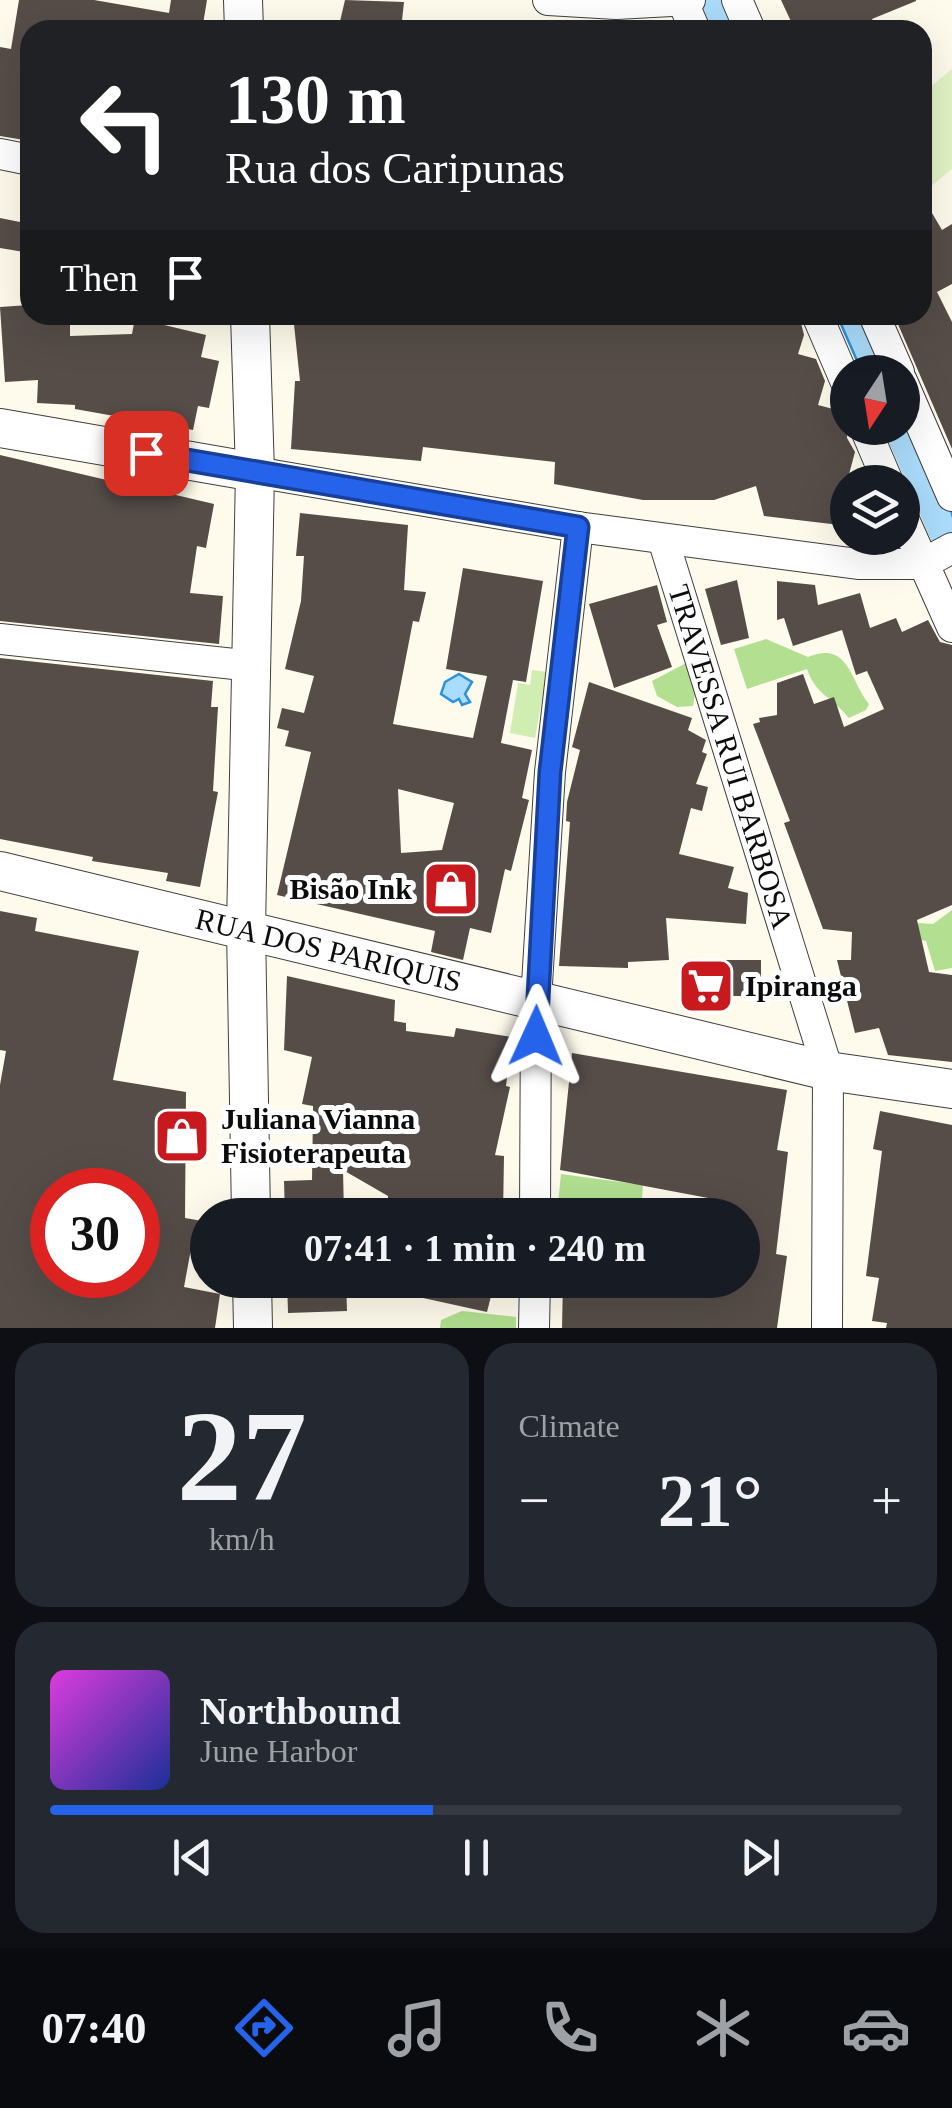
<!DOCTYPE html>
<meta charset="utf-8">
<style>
:root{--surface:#171b24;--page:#242831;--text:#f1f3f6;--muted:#9ea1a6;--line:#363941;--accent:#2563eb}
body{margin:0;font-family:"Times New Roman",serif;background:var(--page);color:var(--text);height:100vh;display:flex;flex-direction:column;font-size:38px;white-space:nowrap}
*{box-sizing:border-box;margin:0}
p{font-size:32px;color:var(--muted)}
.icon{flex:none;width:55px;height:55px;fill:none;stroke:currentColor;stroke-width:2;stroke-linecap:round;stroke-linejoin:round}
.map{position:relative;height:1328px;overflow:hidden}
.sheet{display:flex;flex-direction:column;gap:15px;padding:15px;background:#0d0f14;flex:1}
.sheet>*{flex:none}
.top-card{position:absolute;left:20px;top:20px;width:912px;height:305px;border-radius:30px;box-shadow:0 10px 40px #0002;background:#202124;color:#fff;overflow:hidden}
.needle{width:65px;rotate:192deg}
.fabs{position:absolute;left:830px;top:355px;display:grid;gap:20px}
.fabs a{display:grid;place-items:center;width:90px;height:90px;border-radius:50%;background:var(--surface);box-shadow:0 10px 40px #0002;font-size:50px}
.speed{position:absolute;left:30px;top:1168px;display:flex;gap:20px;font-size:50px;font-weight:700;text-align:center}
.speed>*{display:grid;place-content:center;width:130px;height:130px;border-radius:50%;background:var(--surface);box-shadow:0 10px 40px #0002;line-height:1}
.speed .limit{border:15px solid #d22;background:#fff;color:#111}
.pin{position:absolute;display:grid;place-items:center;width:85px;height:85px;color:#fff;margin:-42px;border-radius:20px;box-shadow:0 5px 15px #0006}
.me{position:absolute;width:110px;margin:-55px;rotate:1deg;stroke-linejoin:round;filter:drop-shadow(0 0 8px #0008)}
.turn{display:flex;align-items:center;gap:35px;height:210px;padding:0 40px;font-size:45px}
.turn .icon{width:130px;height:130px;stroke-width:2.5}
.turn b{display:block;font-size:70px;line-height:85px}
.then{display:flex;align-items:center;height:95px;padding:0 40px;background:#0003;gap:20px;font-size:38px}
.big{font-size:75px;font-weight:700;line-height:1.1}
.sheet .widget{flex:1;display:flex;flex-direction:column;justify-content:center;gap:15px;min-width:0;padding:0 35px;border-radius:30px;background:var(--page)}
.sheet .dial{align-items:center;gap:0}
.dial b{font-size:130px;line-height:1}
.song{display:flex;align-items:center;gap:30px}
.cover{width:120px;height:120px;border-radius:15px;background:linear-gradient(135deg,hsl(300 70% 55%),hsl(230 70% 35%))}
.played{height:10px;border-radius:5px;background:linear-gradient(90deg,var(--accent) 45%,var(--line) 45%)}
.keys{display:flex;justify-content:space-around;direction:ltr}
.heat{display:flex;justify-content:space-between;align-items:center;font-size:55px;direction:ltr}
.sheet .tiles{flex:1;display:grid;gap:15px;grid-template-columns:1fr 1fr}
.widget:last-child{grid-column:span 2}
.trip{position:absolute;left:190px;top:1198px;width:570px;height:100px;border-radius:50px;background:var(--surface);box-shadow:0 10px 40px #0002;font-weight:700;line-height:100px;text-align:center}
.dock{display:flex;height:160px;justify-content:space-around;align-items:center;background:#090b0e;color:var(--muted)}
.dock .icon{width:70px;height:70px}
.dock .active{color:var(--accent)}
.dock b{font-size:45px;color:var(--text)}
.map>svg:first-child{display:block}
</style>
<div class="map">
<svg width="952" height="1328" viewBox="0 0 952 1328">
<rect width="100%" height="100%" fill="#fffbec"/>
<!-- green -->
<path fill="#d0edb2" d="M532,670L547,672L535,738L510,733L518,683L530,685Z"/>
<!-- forest -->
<g fill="#b2df90">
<path d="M766,639L808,657C849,640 850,681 869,704L866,710L849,718C833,698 815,694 807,669L747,689L734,649Z"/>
<path d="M690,661L698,676L693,706L677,707L657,696L652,681Z"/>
<path d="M952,910V968L935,971L926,941L916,939L913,930L918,923L933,924Z"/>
<path d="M561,1174L643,1185L641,1213L558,1204Z"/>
<path d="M462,1311L516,1317V1328H440L441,1320Z"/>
</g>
<!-- pitch -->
<path fill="#e2f3c5" d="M952,69V169L923,193V93Z"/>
<!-- water -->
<g fill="#abdcfb" stroke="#2c92d9" stroke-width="2.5">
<path d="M837,315H862L888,372H862Z"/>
<path d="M903,404L952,513V520L930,531L885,428H902Z"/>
<path d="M459,674L472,682L465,694L470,702L462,705L459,699L453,702L441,694L445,682Z"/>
</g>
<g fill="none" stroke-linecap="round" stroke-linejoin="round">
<!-- canal -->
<g stroke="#abdcfb" stroke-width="28">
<path d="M713,0L726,30"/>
<path d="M898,428L952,553"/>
</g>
</g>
<!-- building -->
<g fill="#564d48" fill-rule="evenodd">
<path d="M19,0H94L169,13L171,0H207L202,30H30V141L0,136V47L11,49Z"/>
<path d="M345,0L404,2L401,30H338Z"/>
<path d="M781,0H916V1L872,19L877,30H795Z"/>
<path d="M922,196L942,230L952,224V284L937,292L952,322V449L894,315H922Z"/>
<path d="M0,218L30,224V253L0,248Z"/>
<path d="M29,305L30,315H70V336L132,334L135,318L206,335L201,357L219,361L209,408L198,406L193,430L75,409V405L37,403L38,380L5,382L0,307Z"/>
<path d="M293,315H799L804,335L798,354L816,359L825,381L818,405L848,413L847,438L855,452L848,478V526L764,516L756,486L714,500H643L554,484L555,462L423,447L421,461L291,449L295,381H300Z"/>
<path d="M0,455L111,481L112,475L143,481L142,487L214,504L206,548L197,546L190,593L223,596L219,644L0,621Z"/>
<path d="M300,513L408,525L404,590L426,592L419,622L413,621L393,724L473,738L487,676L446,669L463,568L543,581L526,682L513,680L501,743L532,750L522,798L529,800L511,871L505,869L491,933L470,928L463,960L431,952L435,931L277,895L311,752L285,746L289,731L277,728L282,708L304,713L314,676L285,669L301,601L304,556H296ZM398,789L454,803L442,850L401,853Z"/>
<path d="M737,580L749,638L721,645L705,589Z"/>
<path d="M777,581L815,585L818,605L860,593L870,628L896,618L902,632L928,620L940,642L952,645V905L917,920L929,972L952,975V1062L888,1055L879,1028L855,1033L837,960H851L852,932L823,929L784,823L790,821L753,724L760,722L759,718L777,715V683L803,674L814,704L834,697L844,727L884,709L867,671L856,675L842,630L793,646L784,618L777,620Z"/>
<path d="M657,585L667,622L657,625L672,667L614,688L589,604Z"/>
<path d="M0,658L213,681L211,707H218L213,791L218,792L200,887L166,881L168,873L92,861L93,857L0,839Z"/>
<path d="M589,682L692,718L688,730L706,740L702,752L707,754L696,784L708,787L702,811L691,808L679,854L734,867L728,888L748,893L746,924L666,918L669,960L628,962V968L559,966L570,822L566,821L567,802L580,750L572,747Z"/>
<path d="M0,911L37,918L35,931L139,951L113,1080L186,1092L185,1218L208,1222V1251L191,1249L184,1287L220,1294L215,1328H0V1085L6,1051L0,1050ZM52,1190H138V1275H52Z"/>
<rect x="694" y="960" width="67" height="36"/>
<path d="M287,976L395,1000L394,1021L406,1023V1031L454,1037L456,1028L512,1037L506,1086L510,1087L495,1155L504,1156L503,1215H388V1196L343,1170L344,1215H285L284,1181L312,1180L313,1112V1106L302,1104L312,1057L284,1050Z"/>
<path d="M572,1053L787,1090L777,1150L788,1152L776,1254L787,1256L777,1328H562L563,1280H742V1215H722L724,1201L560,1170Z"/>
<path d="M880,1111L952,1125V1328H886L887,1323L872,1321L879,1278L866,1276L882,1151L873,1149Z"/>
<path d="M287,1280H346L347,1311L288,1313Z"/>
<path d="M383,1280H477L494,1284L487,1312L382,1289Z"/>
</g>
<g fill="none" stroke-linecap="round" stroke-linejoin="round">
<!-- minor casing -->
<g stroke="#3f3f3f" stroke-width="32">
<g id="minor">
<path d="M548,0L616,4L690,0"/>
<path d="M682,0L695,30"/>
<path d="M737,0L750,30"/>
<path d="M0,154L30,160"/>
<path d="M817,315L848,387"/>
<path d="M874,315L899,372"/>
<path d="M902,381L952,496"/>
<path d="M865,428L888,482"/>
<path d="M255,472L578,527L858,564H923L952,548"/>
<path d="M902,515L952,627"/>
<path id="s1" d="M663,539L828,1071L827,1328"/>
<path d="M0,639L253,666"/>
<path d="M535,1215L536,1000L550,772L578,527"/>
<path d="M534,1328L535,1280"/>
</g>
</g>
<!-- tertiary casing -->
<g stroke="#3f3f3f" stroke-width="40">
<g id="tertiary">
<path d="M243,0L244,30"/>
<path d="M250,315L255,472L246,928L251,1215"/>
<path d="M0,428L255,472"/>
<path id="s2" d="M0,871L828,1071L952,1089"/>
<path d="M252,1280L253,1328"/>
</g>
</g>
<!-- minor -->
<use href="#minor" stroke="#fff" stroke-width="30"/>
<!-- tertiary -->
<use href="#tertiary" stroke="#fff" stroke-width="38"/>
</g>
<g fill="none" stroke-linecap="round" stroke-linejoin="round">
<!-- route casing -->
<g stroke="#184099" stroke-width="25">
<path id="route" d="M146,453L578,527L550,772L536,1036"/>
</g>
<!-- route -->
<use href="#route" stroke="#2563eb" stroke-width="18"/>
</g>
<!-- icons -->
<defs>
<g id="shop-square" transform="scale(2.875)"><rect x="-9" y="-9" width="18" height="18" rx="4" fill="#c8191f" stroke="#fff"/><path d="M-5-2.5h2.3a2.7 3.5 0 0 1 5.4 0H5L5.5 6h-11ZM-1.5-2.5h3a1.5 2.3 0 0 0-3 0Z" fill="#fff"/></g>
<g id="supermarket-square" transform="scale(2.875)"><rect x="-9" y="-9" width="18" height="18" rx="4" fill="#c8191f" stroke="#fff"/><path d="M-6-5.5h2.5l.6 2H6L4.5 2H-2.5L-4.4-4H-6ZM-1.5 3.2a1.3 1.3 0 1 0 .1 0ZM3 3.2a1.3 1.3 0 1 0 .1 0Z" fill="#fff"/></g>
</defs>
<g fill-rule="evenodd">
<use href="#shop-square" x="451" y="889"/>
<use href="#supermarket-square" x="706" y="986"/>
<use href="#shop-square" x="182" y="1136"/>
</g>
<g text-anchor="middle" stroke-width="10" stroke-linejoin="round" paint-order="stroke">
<!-- street labels -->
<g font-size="30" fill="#0c0c0c" stroke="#fff">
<text dy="10" stroke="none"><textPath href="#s1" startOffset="228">TRAVESSA RUI BARBOSA</textPath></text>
<text dy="10" stroke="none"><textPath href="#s2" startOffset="338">RUA DOS PARIQUIS</textPath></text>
</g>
<!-- poi labels -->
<g font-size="30" font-weight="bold" fill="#0c0c0c" stroke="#fff" text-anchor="start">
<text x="412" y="899" text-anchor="end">Bisão Ink</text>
<text x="745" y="996">Ipiranga</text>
<text x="221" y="1129">Juliana Vianna<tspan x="221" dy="34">Fisioterapeuta</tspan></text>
</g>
</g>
</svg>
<div class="fabs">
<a><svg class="needle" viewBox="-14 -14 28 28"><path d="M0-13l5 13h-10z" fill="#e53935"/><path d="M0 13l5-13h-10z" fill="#9ea1a6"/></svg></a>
<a><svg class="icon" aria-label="layers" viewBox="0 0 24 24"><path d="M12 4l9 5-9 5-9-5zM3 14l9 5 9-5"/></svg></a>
</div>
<div class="speed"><div class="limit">30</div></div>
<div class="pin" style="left:146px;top:453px;background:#d93025"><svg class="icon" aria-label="arrive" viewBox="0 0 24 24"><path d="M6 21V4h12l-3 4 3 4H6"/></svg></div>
<svg class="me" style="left:536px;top:1036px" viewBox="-20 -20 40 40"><path d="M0-17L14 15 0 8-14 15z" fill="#2563eb" stroke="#fff" stroke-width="4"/></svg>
<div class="trip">07:41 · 1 min · 240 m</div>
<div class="top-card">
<div class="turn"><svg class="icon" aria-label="left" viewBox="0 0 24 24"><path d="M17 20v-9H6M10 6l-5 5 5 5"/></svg><div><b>130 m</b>Rua dos Caripunas</div></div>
<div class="then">Then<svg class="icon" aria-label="arrive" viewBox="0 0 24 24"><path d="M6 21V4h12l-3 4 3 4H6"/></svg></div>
</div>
</div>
<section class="sheet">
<div class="tiles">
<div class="widget dial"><b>27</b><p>km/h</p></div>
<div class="widget"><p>Climate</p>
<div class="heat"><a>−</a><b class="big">21°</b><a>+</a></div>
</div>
<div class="widget">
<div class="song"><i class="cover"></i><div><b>Northbound</b><p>June Harbor</p></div></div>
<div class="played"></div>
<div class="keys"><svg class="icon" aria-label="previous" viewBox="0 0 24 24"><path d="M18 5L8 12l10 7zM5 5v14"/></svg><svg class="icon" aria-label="pause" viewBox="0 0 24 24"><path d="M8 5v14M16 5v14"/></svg><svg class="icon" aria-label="next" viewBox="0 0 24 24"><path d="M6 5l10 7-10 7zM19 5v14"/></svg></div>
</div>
</div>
</section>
<nav class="dock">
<b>07:40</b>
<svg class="icon active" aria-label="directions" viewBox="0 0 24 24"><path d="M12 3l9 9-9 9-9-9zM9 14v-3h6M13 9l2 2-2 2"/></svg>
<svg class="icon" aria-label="music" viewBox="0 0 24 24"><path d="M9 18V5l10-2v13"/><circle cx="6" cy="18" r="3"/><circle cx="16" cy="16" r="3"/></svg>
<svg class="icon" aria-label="phone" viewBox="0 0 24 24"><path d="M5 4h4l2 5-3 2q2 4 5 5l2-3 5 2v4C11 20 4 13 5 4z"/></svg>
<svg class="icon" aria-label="climate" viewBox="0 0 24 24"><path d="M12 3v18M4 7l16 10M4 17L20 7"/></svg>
<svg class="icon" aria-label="car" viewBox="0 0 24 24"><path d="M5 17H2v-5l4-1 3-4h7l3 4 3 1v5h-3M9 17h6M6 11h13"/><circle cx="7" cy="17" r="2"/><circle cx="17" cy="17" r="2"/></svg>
</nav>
